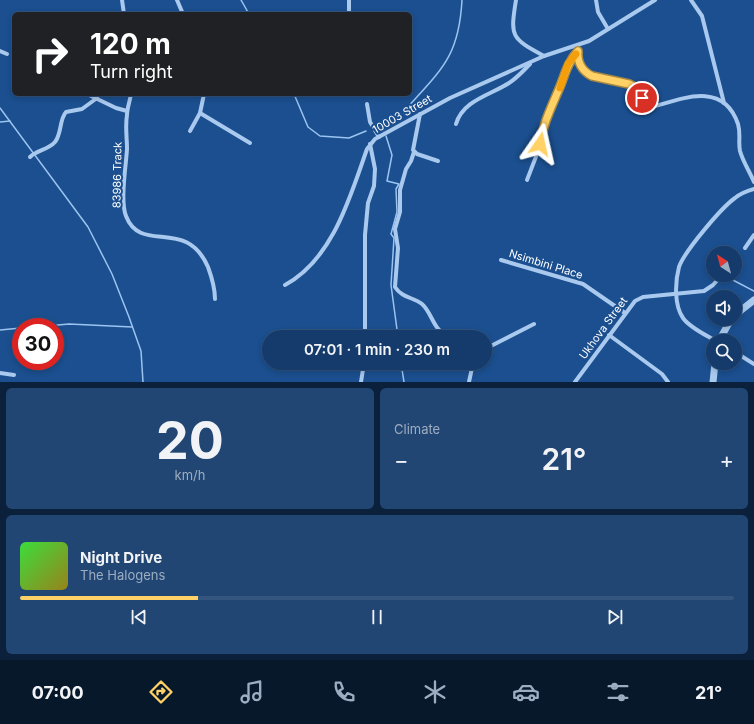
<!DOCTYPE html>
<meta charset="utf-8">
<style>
:root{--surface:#143b6b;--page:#214673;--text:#f1f3f6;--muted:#9dadc1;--line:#33557e;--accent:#ffd166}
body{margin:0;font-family:Inter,sans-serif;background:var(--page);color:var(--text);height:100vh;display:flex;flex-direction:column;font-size:15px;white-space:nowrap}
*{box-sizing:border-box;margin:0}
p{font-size:13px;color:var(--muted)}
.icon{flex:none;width:22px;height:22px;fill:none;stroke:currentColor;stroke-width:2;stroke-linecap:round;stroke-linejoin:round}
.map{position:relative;height:382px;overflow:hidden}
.details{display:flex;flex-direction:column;gap:6px;padding:6px;background:#0b203b;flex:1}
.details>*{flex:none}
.hud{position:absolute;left:12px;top:12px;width:400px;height:84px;border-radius:6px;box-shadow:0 2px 6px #0003,0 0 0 1px var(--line);background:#202124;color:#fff;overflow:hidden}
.needle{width:26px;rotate:324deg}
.tools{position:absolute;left:706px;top:246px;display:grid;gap:8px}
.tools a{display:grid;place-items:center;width:36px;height:36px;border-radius:50%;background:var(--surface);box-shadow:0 2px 6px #0003,0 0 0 1px var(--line);font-size:20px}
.speed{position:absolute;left:12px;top:318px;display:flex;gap:8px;font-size:20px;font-weight:700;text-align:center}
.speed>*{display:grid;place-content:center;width:52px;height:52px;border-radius:50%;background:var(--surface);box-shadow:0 2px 6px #0003,0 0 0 1px var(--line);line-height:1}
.speed .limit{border:6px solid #d22;background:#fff;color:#111}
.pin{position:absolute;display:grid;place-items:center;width:34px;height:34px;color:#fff;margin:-17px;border:2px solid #fff;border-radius:50%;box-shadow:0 1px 4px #0007}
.me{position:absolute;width:44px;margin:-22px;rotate:11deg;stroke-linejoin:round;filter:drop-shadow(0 0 3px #0008)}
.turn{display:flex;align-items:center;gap:14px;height:84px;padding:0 12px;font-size:18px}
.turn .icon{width:52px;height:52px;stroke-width:2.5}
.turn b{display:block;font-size:28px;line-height:34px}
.big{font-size:30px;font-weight:600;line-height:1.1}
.details .card{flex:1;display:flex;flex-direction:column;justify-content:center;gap:6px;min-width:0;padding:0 14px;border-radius:6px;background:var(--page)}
.details .dial{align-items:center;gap:0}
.dial b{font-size:52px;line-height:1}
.song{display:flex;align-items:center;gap:12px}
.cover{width:48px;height:48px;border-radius:6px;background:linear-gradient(135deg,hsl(120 70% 55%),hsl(50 70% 35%))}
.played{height:4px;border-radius:2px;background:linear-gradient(90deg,var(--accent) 25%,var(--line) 25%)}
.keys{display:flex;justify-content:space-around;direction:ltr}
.heat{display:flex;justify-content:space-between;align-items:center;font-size:22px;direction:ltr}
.details .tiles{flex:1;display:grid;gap:6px;grid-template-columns:1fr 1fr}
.card:last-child{grid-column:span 2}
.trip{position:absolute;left:262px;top:330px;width:230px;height:40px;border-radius:20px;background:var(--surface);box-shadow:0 2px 6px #0003,0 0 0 1px var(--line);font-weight:600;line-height:40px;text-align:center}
.dock{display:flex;height:64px;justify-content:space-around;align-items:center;background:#08182b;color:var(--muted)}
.dock .icon{width:28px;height:28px}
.dock .active{color:var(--accent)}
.dock b{font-size:18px;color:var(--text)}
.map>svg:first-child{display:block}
</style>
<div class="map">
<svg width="754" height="382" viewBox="0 0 754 382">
<rect width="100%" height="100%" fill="#1b4f8f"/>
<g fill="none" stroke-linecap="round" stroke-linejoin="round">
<!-- stream -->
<g stroke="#9cc4f0" stroke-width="1.5">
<path d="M241,0L249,14"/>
<path d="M294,94L308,127L320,136L349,138L366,131"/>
<path d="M0,108L88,227L112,274L129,317L141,351L143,382"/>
<path d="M404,113L407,108C442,69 459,56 462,0"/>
<path d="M0,122L10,121"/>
<path d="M375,128L383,131"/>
<path d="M382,131L400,117"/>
<path d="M386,136L392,155L387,181L399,184L396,189L397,212L391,234L394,238L391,285L398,337"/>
<path d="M729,278L754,291"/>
<path d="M36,327L69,324L132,327"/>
<path d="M0,330L21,328"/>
<path d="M401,363L404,382"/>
</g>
<!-- minor -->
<g stroke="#a9c9ee" stroke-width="4">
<path d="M122,0L124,14"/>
<path d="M177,0L183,14"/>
<path d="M349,0V14"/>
<path d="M516,0C510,37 511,38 544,56"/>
<path d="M596,0L598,12L608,29"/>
<path d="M691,0L702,16L724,103"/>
<path d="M578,45C574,88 609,71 632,86C639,90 645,102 649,108C681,99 723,80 738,124C741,134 738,142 740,151C743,162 750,172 754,182"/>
<path d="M0,51L7,54"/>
<path d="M87,94L116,108L127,111"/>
<path d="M131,94C130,101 127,108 127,115C125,126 127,137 127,149C126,166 120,201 126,216C141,255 186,216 208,267C212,278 215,288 215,299"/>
<path d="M367,104L370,122L379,137"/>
<path d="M200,113L250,143"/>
<path d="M420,114L413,150L417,154L438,161"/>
<path d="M456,124C463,100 491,95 509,83C517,78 523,71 530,64"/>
<path d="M190,131L200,113L204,94"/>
<path d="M414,152L411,161L406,169L400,190V212L395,229L398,248L395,287C402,298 413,297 422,304C432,313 432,327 447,337"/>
<path d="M30,157C37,150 48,150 55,142C62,133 59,120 66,112L82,109L97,98"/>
<path d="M527,180L537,154L544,121L563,79L568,64L578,51"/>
<path d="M745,248L754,235"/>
<path d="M501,260L583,284L625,313"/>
<path d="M285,285C333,259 350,197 367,149L375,139L450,98L544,56L589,41L655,0"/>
<path d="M609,335L662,374L668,382"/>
<path d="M365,337V235L368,203L374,186L375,169L370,144"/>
<path d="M716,341C706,335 690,328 683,318C674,305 675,282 679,267C684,252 721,208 735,198C740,194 747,191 754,189"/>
<path d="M485,349L534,324"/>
<path d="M735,352L754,364"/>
<path d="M0,373L14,375"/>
<path d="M361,382L364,363"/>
<path d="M469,382L473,363"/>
<path d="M575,382L635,301L643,297L704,291L713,285L722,275"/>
</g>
<!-- tertiary -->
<g stroke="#a9c9ee" stroke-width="7">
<path d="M735,315L754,300"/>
<path d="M719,341L731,319"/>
<path d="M713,382L715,363"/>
</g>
</g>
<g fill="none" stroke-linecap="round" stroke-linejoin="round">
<!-- route casing -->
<g stroke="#a68842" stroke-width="10">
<path id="route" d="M540,144C543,124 551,108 559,89C565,75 567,63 578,51C577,62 582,71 592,76L629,84L635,87L642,98"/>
</g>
<!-- route -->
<use href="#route" stroke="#ffd166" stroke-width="7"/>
<!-- slow -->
<path stroke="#f59e0b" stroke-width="7" d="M560,88L568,64L576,54"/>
</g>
<g text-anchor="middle" stroke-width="4" stroke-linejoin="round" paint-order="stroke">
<!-- street labels -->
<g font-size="11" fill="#fff" stroke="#1b4f8f">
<text transform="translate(402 114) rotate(-30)" y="4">10003 Street</text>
<text transform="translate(117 175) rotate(-89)" y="4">83986 Track</text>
<text transform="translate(546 264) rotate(17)" y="4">Nsimbini Place</text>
<text transform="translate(603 328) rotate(-54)" y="4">Ukhova Street</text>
</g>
</g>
</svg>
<div class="tools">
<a><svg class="needle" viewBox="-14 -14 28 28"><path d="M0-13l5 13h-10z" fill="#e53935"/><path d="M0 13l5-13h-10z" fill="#9dadc1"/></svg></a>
<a><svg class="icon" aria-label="sound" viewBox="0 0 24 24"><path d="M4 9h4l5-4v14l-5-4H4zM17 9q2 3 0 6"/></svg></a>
<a><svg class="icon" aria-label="search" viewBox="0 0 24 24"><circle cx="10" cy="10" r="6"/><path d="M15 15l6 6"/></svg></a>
</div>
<div class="speed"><div class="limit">30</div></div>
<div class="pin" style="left:642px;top:98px;background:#d93025"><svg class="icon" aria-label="arrive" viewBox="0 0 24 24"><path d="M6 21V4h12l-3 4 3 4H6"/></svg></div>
<svg class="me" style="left:540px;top:144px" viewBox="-20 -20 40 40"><path d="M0-17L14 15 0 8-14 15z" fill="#ffd166" stroke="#fff" stroke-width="4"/></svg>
<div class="trip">07:01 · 1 min · 230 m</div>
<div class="hud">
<div class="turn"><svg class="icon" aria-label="right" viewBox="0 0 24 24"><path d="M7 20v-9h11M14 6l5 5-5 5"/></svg><div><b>120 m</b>Turn right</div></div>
</div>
</div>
<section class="details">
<div class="tiles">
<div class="card dial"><b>20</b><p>km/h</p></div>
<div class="card"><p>Climate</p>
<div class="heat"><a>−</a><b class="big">21°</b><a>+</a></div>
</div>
<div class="card">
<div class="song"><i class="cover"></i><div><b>Night Drive</b><p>The Halogens</p></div></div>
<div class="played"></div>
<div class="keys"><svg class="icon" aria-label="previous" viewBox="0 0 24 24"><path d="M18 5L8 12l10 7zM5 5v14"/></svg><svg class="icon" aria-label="pause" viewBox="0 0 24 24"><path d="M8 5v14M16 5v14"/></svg><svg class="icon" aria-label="next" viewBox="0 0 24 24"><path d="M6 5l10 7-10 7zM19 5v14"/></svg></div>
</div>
</div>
</section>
<nav class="dock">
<b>07:00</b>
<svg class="icon active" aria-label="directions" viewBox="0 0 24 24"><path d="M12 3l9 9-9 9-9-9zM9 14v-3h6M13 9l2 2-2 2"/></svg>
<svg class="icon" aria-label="music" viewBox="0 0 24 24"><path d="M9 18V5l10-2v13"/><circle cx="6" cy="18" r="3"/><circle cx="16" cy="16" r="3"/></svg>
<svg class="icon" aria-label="phone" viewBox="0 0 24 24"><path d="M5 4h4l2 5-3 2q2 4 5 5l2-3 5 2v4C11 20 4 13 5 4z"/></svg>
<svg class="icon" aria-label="climate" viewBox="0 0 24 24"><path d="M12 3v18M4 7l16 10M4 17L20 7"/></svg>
<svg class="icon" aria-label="car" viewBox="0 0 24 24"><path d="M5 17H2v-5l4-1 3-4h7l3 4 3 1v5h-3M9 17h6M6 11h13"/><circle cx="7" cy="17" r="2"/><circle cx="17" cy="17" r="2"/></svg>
<svg class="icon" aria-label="filters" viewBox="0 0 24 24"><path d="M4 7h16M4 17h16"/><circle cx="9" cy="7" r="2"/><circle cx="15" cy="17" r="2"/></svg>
<b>21°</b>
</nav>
